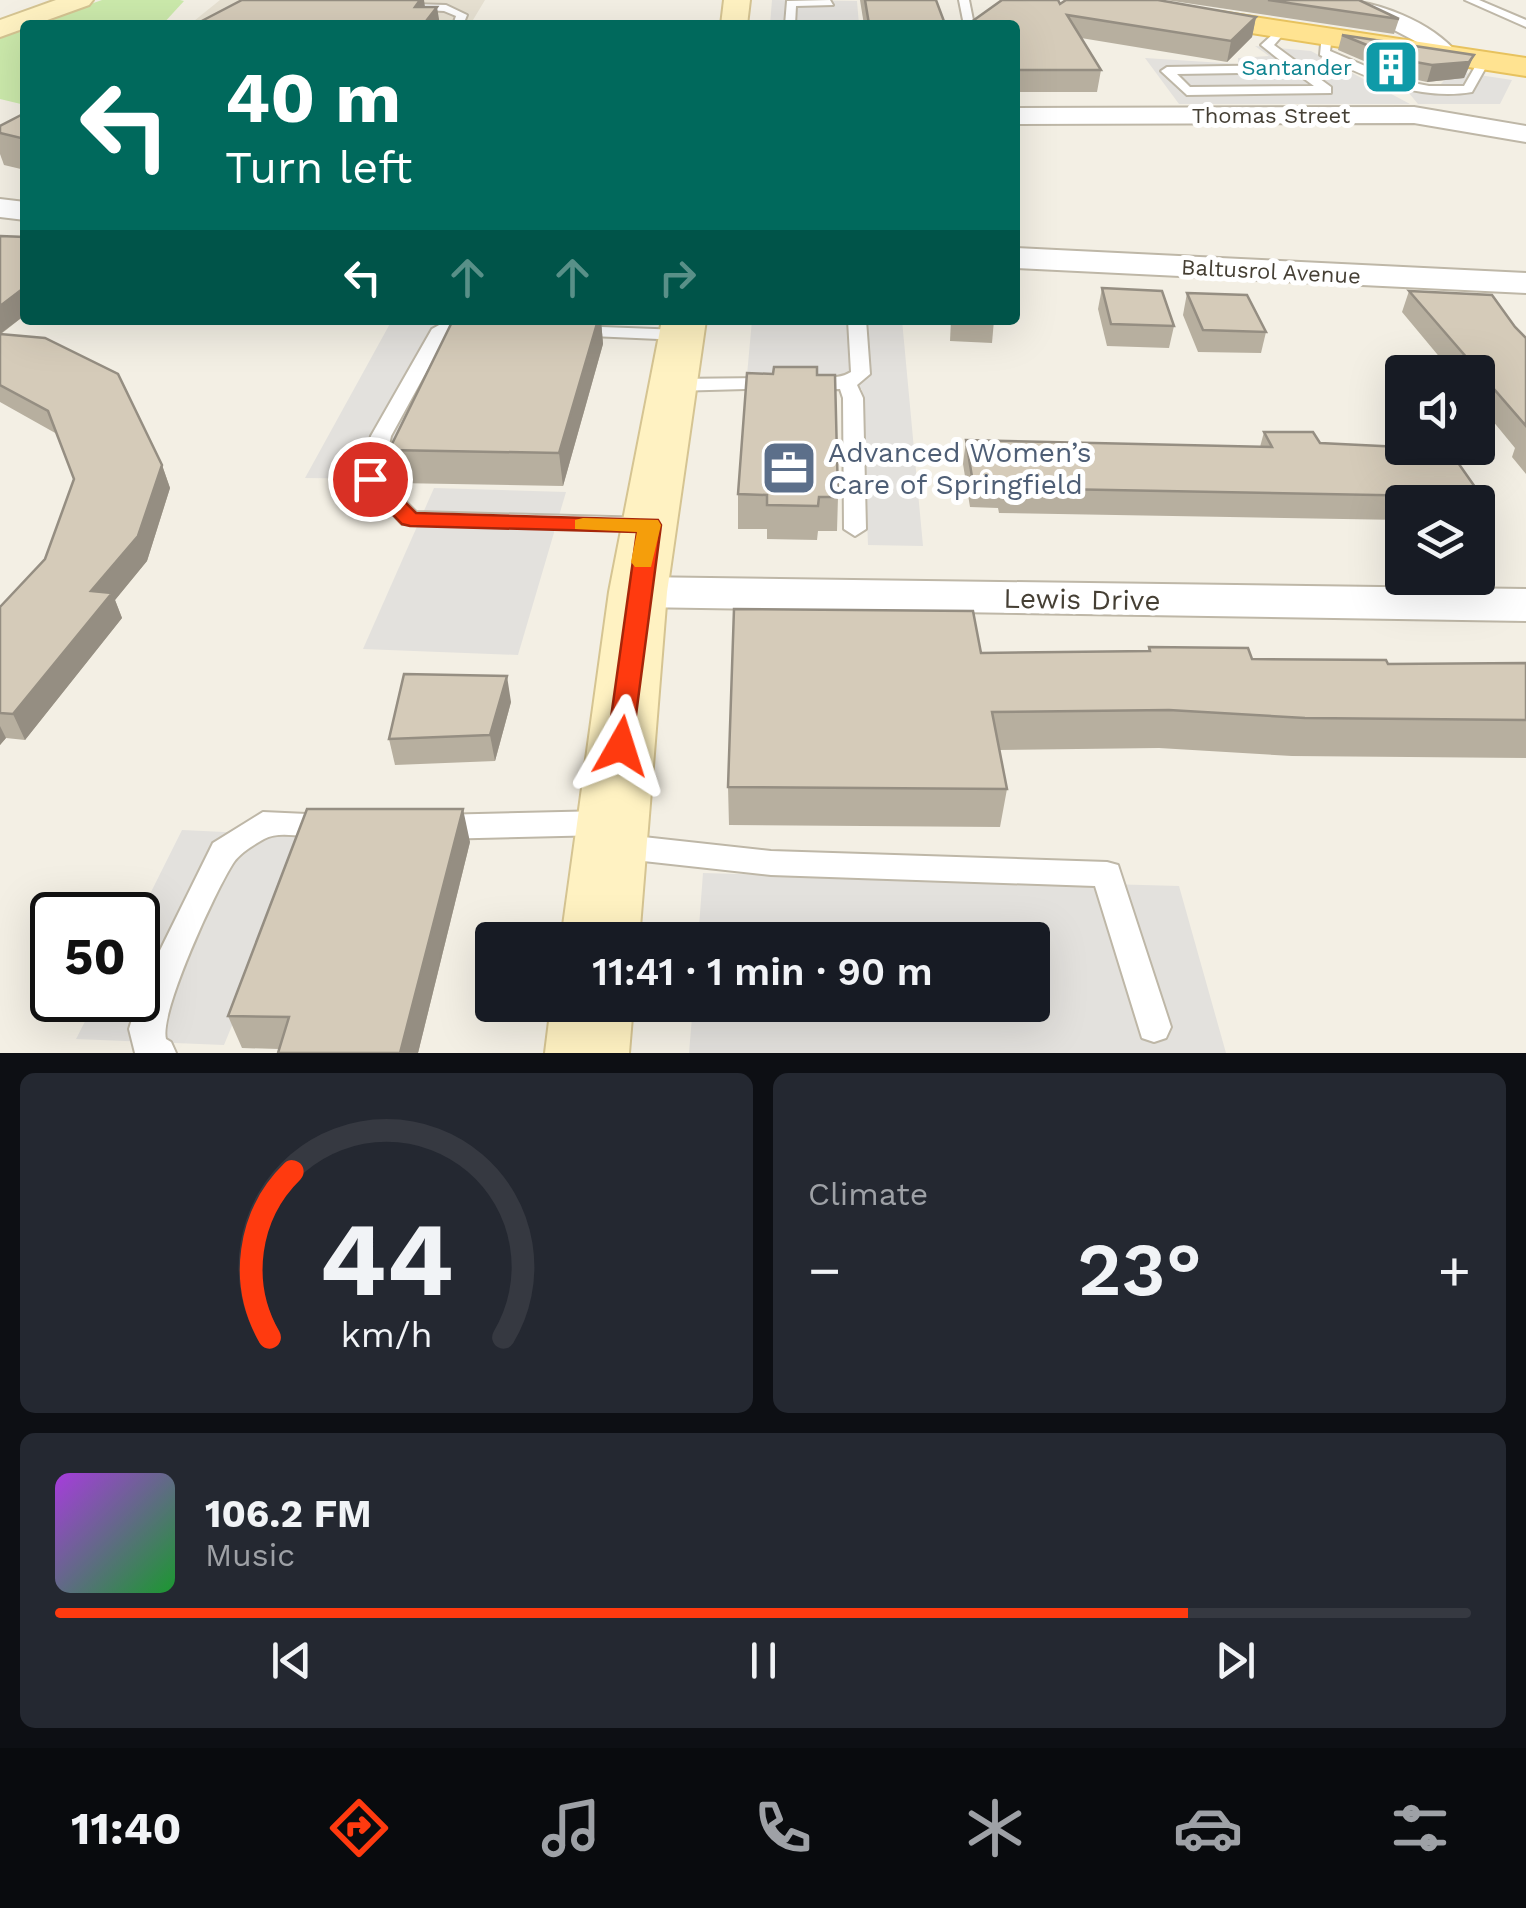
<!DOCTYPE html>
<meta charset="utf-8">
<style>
:root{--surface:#171b24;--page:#242831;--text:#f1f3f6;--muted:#9ea1a6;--line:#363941;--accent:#ff3a0f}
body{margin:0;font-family:"Work Sans",sans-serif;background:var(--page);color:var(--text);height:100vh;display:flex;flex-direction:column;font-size:38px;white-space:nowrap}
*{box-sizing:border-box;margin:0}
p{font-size:32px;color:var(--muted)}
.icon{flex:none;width:55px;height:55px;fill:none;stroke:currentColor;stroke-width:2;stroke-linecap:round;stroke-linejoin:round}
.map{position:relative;height:1053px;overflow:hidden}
.drawer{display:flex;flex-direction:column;gap:20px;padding:20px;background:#0d0f14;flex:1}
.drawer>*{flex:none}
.hud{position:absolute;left:20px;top:20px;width:1000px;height:305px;border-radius:10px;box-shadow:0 10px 40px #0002;background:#00695c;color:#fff;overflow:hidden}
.tools{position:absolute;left:1385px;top:355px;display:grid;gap:20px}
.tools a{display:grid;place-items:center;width:110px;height:110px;border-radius:10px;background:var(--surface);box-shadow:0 10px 40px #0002;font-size:50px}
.speed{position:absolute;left:30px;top:892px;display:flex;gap:20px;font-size:50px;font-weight:700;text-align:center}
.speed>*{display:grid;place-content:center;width:130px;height:130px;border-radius:50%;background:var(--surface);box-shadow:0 10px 40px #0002;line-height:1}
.speed .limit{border:5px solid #111;border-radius:15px;background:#fff;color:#111}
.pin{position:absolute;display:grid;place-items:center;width:85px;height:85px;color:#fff;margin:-42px;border:5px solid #fff;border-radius:50%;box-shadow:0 2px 10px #0007}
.me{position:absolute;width:110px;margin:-55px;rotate:6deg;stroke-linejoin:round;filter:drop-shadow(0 0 8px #0008)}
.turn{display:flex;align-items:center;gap:35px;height:210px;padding:0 40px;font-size:45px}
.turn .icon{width:130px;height:130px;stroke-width:2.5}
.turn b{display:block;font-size:70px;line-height:85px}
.lanes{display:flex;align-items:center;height:95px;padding:0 40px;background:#0003;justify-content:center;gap:50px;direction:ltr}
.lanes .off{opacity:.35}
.big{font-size:75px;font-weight:600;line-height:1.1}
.drawer .card{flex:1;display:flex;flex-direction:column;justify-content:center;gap:15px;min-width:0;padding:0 35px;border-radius:15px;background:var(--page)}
.drawer .dial{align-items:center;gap:0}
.dial svg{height:260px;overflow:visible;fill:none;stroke:var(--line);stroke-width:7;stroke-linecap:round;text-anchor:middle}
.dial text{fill:var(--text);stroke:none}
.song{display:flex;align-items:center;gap:30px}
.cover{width:120px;height:120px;border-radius:15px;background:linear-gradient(135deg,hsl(280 70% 55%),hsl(130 70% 35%))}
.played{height:10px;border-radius:5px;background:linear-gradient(90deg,var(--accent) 80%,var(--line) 80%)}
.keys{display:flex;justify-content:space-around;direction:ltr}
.heat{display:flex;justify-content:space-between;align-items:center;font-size:55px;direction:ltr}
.drawer .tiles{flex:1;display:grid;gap:20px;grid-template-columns:1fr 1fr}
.card:last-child{grid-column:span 2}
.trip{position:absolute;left:475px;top:922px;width:575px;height:100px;border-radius:10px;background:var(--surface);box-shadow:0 10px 40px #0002;font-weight:600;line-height:100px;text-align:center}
.tab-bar{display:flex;height:160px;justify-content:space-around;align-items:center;background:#090b0e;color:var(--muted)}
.tab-bar .icon{width:70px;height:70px}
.tab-bar .current{color:var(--accent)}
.tab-bar b{font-size:45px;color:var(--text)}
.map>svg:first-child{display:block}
</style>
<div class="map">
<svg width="1526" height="1053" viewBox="0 0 1526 1053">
<rect width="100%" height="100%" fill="#f3efe4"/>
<!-- residential -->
<path fill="#e7e1d2" d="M220,0H485L470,25H189Z"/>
<!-- green -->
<g fill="#cbe9ab">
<path d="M102,0H180L184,1L162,25H30Z"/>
<path d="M25,27V105L0,99V36Z"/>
</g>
<!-- parking -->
<g fill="#e3e1dd">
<path d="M772,0L857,1L859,25H770Z"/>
<path d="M1255,46L1311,51L1410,104H1179L1145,58L1238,64V58L1269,56Z"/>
<path d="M1453,71L1512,80L1500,104H1418L1404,87L1440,85Z"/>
<path d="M392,320H571L451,335L383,479L305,478Z"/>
<path d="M752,320H902L923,546L868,545L862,389L746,386Z"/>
<path d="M434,488L566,492L518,655L363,649Z"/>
<path d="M182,830L310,836L224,1045L76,1039L96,1000H138V918Z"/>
<path d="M703,873L1179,886L1226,1053H689L693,1005H1032V940H698Z"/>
</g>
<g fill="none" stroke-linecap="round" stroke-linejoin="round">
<!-- lane casing -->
<g stroke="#beb7a7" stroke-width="4">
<g id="lane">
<path d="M830,0L833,5L796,6L795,25H785L787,1Z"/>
<path d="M959,0H969L974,25H964Z"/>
<path d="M1465,0H1479L1526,20V27Z"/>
<path d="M408,4L446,5L467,15L463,25H453L456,16L444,11L404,9Z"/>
<path d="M1282,26L1288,29L1274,45L1331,87V93L1187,95L1161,71L1167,67L1286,65L1261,45ZM1295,72L1314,86L1190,87L1177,74Z"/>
<path d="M1322,34L1332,36L1330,51L1398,80L1429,86H1464L1480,58L1490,60L1472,92C1418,101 1368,78 1320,55Z"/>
<path d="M848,320H866L870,374L857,385L863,398L866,529L855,536L844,529L843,398L840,389L806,390L796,384C812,372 834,383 851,372Z"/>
<path d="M441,324H478L487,329L478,334H447L391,436L382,478L416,512L649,518L660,525L657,530L402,524L360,479L371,436L432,329Z"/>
<path d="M575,326L681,330L690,335L681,340L569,335L566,331Z"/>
<path d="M774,378L781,380L784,384L781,388L673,391L663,385L673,379Z"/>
<path d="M604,811L614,815L619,823L614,831L604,835L436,839L426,835L421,827L426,819L436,815Z"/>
<path d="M263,812L329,815L339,819L344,827L339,835C317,843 284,828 264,839C255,844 240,853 234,862C216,889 159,1013 166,1039L171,1042L176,1053H135L129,1029L142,987L213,843Z"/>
<path d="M616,834L771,851L1107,862L1118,865L1171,1027L1166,1038L1154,1042L1142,1038L1095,886L771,875L616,858L605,854L601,846L605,838Z"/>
</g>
</g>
<!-- street casing -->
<g stroke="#beb7a7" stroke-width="4">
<g id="street">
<path d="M1337,0C1376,0 1432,22 1458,54L1454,59H1438L1417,42Z"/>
<path d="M1414,107L1526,126V142L1414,123L1015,124V108Z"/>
<path d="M0,199L25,202V220L0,217Z"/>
<path d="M1015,248L1526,273V293L1015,268Z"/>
<path d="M638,577L1526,589V621L638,607L621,603L614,592L621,581Z"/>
</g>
</g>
<!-- secondary casing -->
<g stroke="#d5c492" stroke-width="4">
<g id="secondary">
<path d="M56,0H93L89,5L0,37V20Z"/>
<path d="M724,0H750L747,25H721Z"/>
<path d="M662,320H706L667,592L639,940H561L609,592Z"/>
<path d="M551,1005H633L629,1053H545Z"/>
</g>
</g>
<!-- primary casing -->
<g stroke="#e7c25e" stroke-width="4">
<path id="primary" d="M1078,0H1141L1526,58V76L1091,8Z"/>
</g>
<!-- lane -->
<use href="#lane" fill="#fff" fill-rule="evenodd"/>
<!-- street -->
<use href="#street" fill="#fff" fill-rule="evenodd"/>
<!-- secondary -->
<use href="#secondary" fill="#fff2c2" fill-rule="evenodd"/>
<!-- primary -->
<use href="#primary" fill="#ffe391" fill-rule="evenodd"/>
</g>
<!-- wall -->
<g fill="#b7af9f">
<path d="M860,0H936L945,25H864Z"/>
<path d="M1166,0H1359L1399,19L1394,34Z"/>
<path d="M1060,4L1256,17L1252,37L1227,62L1081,38L1101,70L1097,92H1015V25Z"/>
<path d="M1342,35L1474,55L1464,78L1427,82L1399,76L1338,50Z"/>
<path d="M25,113V170L4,165L0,154V126Z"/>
<path d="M0,236L25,237V315L1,334L162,465L170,488L147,561L115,600L122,618L25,740L6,738L0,745V607L45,559L74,479L57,434L0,402Z"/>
<path d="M1102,288L1174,326L1169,348L1107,346L1098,309Z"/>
<path d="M1409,291L1515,327L1526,338V474L1512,457L1515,448L1478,403V372H1452L1402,312Z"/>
<path d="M1187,293L1266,332L1261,353L1198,352L1183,315Z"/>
<path d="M453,320H601L603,344L563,486L396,483L389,450Z"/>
<path d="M951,320H994L992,343L950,341Z"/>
<path d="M817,375L838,497L837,531H818L817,540L767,539V529H738V494Z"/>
<path d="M1264,432L1320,443L1409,457L1482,497L1478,508V502H1402V520L999,513L998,508L970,507L963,464L966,440L1260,447Z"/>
<path d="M1149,647L1252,659L1388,664L1526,663V758L1292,756L1159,748L999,750L1007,789L1000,827L729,825L728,787L981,653L1148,651Z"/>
<path d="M511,702L495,761L395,765L389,739Z"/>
<path d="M470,842L418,1053H278L279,1049L242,1048L228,1016Z"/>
</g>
<!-- shaded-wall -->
<g fill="#958e82">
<path d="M420,0H424L427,20L437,7L440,25H418L415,7Z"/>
<path d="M1256,17L1252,37L1227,62L1231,41Z"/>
<path d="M1474,55L1464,78L1427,82L1432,65Z"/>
<path d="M25,287V315L0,334V306Z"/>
<path d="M598,320H601L603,344L563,486L559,453Z"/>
<path d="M162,465L170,488L147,561L115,600L122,618L25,740L13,714L91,591Z"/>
<path d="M507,676L511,702L495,761L490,735Z"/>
<path d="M0,726L6,738L0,745Z"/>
<path d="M463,809L470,842L418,1053H400Z"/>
</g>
<!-- building -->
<g fill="#d5cbb9" stroke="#958e82" stroke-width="2.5">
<path d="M242,0H420L415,7H437L423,25H194Z"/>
<path d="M865,0H936L945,24H869Z"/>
<path d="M1002,0H1058L1060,4L1066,0H1158L1256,17L1231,41L1067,15L1101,70H1015V25H967Z"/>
<path d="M1268,0H1359L1399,19Z"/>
<path d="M1342,35L1474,55L1469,62L1432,65L1404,60Z"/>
<path d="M25,113V139L0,133V126Z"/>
<path d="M0,236L25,237V287L0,306Z"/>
<path d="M1102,288L1162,291L1174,326L1111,324Z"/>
<path d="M1409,291L1492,295L1515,327L1526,338V426Z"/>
<path d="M1187,293L1247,295L1266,332L1203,330Z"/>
<path d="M453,320H598L559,453L389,450Z"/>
<path d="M0,334L45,338L118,374L162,465L138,536L91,591L112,593L13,714L0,713V607L45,559L74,479L48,411L0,385Z"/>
<path d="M774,367H817V375H835L838,497H819L818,506L767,505V495L738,494L747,373L773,374Z"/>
<path d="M1264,432H1313L1320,443L1401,447L1409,457H1454L1482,497L1002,488L1001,483H973L966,440L1272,447Z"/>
<path d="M734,609L973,611L981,653L1150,651L1149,647L1248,648L1252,659L1386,660L1388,664L1526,663V720L1305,718L1169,710L992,712L1007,789L728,787Z"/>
<path d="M404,674L507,676L490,735L389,739Z"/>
<path d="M307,809H463L400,1053H278L289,1017L228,1016Z"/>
</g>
<!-- route -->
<path fill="#ff3a0f" stroke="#a6260a" stroke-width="2.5" d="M370,473L378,475L416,513L658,520L661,525L631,753H611L607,746L637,532L410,526L402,524L363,484L360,479Z"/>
<!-- slow -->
<path fill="#f59e0b" d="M583,518L658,520L661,525L651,567H635L631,562L637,532L575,529V520Z"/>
<!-- icons -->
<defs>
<g id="building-square" transform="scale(2.875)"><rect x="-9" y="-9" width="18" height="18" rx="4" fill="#0f9aa8" stroke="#fff"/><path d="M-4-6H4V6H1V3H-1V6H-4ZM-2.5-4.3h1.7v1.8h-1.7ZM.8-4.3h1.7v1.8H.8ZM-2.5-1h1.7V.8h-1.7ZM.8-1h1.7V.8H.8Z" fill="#fff"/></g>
<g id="office-square" transform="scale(2.875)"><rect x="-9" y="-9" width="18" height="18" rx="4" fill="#5c6f8a" stroke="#fff"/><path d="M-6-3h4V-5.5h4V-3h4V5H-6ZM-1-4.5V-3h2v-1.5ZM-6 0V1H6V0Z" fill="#fff"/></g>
</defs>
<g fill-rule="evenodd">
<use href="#building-square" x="1391" y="67"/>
<use href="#office-square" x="789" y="468"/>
</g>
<g text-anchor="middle" stroke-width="10" stroke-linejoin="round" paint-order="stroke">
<!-- far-culture labels -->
<g font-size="22" fill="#0d838f" stroke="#fff" text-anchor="end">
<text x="1352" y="75">Santander</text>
</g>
<!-- far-street labels -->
<g font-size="22" fill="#453f34" stroke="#fff">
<text x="1271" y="123">Thomas Street</text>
<text transform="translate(1271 271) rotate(3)" y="8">Baltusrol Avenue</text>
</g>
<!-- service labels -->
<g font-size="28" fill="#4e5e75" stroke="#fff" text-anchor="start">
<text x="828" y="462">Advanced Women’s<tspan x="828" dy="32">Care of Springfield</tspan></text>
</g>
<!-- street labels -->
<g font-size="28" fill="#453f34" stroke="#fff">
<text transform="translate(1082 599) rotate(1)" y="10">Lewis Drive</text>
</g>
</g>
</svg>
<div class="tools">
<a><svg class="icon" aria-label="sound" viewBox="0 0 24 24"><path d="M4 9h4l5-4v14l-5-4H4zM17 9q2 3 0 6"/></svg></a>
<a><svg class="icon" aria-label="layers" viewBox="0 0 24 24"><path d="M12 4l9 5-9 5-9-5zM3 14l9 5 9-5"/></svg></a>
</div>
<div class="speed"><div class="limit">50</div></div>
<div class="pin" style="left:370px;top:479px;background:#d93025"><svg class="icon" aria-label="arrive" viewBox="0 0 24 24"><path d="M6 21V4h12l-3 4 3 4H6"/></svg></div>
<svg class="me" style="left:621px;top:746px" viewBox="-20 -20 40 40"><path d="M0-17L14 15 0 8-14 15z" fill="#ff3a0f" stroke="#fff" stroke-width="4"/></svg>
<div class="trip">11:41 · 1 min · 90 m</div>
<div class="hud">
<div class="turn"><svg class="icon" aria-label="left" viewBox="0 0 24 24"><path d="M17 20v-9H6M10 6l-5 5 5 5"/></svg><div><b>40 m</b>Turn left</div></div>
<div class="lanes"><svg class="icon" aria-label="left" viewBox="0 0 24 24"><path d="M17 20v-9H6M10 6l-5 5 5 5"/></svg><svg class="icon off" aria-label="ahead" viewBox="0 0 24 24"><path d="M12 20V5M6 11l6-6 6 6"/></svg><svg class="icon off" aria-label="ahead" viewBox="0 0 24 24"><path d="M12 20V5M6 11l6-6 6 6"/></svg><svg class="icon off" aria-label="right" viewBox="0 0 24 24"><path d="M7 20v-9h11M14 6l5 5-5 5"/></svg></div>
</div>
</div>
<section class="drawer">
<div class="tiles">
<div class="card dial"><svg viewBox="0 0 100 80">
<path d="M14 69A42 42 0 1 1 86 69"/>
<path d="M14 69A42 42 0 0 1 21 18" stroke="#ff3a0f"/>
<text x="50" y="56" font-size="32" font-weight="700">44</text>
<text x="50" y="72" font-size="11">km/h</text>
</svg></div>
<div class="card"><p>Climate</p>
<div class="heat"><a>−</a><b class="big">23°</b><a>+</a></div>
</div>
<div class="card">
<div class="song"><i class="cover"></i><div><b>106.2 FM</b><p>Music</p></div></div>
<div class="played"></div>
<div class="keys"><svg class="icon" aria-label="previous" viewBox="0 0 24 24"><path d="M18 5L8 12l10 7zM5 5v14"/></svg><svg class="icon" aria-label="pause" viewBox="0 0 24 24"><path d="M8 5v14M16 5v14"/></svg><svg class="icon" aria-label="next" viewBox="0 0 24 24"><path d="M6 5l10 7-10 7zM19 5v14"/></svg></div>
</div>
</div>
</section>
<nav class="tab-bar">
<b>11:40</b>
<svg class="icon current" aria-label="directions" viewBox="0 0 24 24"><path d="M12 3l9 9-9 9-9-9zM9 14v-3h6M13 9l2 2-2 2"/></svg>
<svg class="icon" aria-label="music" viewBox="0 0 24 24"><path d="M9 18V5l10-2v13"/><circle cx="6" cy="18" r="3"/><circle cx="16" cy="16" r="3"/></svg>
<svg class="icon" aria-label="phone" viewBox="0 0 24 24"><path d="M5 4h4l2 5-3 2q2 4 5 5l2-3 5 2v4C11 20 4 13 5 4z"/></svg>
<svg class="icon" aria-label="climate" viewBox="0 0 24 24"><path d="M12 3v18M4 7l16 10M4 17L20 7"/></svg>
<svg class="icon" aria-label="car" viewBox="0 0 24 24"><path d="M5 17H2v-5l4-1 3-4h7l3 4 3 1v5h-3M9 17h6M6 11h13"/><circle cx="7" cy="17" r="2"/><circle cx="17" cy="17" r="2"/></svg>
<svg class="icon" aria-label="filters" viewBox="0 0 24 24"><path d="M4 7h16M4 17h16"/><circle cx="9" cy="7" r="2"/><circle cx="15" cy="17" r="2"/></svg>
</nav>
